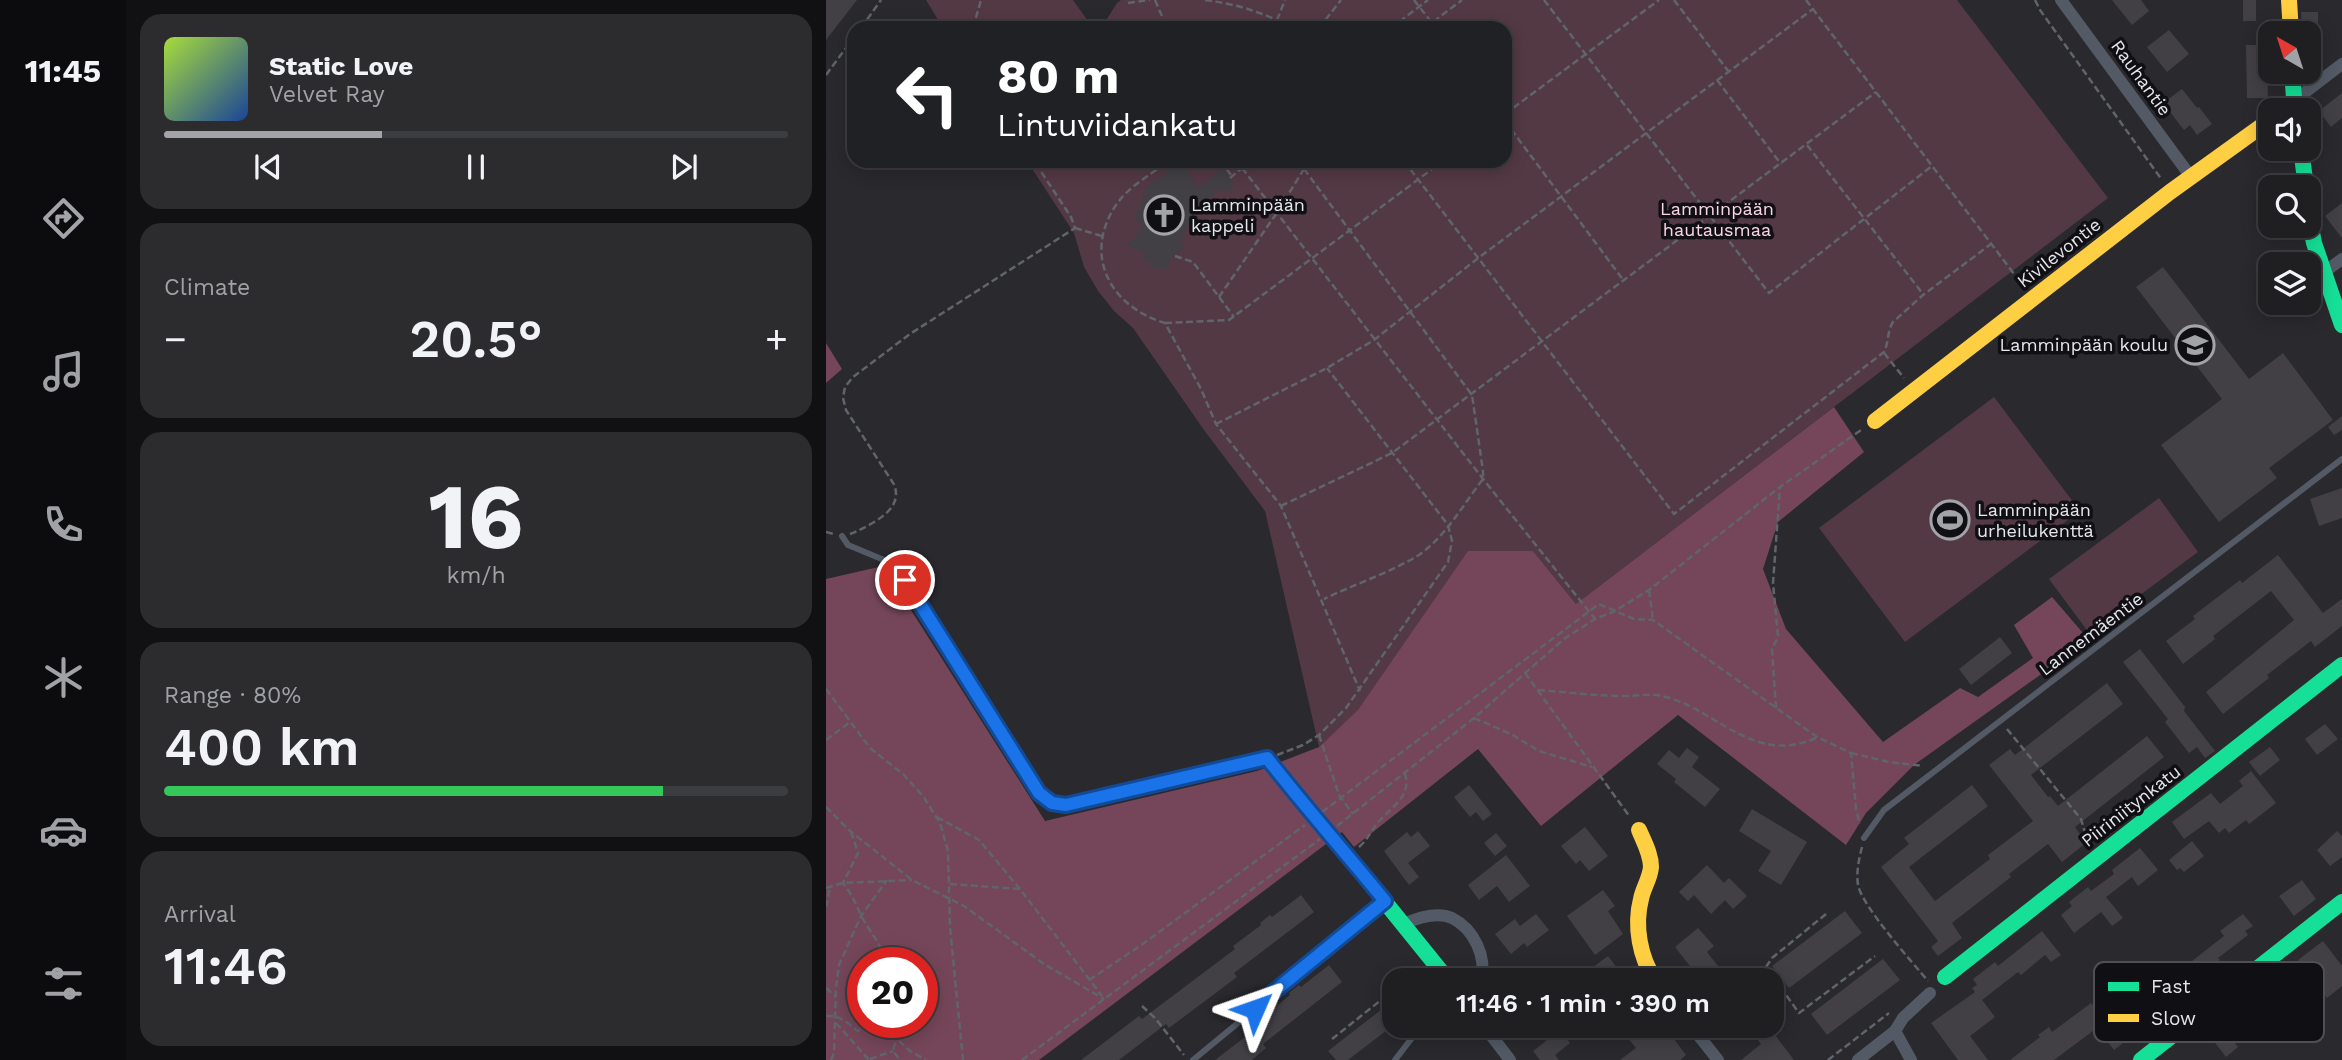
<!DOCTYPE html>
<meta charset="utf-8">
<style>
:root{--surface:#1f1f22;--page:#2c2c2f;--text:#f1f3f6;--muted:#a1a2a5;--line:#3c3d40;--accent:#a3a3aa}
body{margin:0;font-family:"Work Sans",sans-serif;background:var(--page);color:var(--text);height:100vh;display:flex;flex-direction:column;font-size:26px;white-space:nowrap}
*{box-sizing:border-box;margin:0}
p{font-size:23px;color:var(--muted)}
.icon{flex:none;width:38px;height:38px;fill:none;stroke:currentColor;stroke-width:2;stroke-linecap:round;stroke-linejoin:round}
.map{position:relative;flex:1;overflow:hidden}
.panel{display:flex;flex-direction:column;gap:14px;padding:14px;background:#111113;width:700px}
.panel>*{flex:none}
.guide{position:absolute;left:21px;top:21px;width:665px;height:147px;border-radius:21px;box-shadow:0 4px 18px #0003,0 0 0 2px var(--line);background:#202124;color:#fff;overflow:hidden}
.needle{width:46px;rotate:321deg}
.controls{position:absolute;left:1432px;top:21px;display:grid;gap:14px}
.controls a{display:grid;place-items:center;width:63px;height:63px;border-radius:14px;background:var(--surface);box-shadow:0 4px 18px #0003,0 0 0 2px var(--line);font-size:35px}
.speed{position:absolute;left:21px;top:947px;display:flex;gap:14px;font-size:35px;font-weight:700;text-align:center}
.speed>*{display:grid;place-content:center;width:91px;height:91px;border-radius:50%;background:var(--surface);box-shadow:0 4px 18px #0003,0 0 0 2px var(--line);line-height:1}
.speed .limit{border:10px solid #d22;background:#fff;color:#111}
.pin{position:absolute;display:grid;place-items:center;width:60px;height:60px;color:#fff;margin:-30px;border:4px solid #fff;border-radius:50%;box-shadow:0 2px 7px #0007}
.me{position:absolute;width:77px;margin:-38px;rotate:47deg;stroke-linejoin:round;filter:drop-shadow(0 0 5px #0008)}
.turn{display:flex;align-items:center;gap:24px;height:147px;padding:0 35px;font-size:32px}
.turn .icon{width:91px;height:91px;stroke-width:2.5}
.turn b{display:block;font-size:49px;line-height:60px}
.big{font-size:52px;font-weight:600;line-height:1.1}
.panel .widget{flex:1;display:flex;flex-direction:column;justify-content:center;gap:10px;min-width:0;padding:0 24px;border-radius:21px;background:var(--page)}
.panel .dial{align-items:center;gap:0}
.dial b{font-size:91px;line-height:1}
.song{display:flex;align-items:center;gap:21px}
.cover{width:84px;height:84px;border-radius:10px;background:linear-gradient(135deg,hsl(80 70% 55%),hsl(220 70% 35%))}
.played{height:7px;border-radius:4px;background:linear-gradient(90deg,var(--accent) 35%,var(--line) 35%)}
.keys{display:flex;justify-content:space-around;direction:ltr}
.heat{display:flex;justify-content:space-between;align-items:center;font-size:38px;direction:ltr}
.charge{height:10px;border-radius:5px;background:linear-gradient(90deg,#34c759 80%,var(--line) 0)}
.trip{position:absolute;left:556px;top:968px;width:402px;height:70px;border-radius:21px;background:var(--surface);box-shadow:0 4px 18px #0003,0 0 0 2px var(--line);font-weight:600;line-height:70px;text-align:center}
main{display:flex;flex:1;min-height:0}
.menu{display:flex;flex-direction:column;width:126px;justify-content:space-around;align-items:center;background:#0c0c0e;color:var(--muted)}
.menu .icon{width:49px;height:49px}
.menu .on{color:var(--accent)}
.menu b{font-size:32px;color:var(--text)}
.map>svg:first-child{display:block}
</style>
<main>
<nav class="menu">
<b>11:45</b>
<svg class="icon on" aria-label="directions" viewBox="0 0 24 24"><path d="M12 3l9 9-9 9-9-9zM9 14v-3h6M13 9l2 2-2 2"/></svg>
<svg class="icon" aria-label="music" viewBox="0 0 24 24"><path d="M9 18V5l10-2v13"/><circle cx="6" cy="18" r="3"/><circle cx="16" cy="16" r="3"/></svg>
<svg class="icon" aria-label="phone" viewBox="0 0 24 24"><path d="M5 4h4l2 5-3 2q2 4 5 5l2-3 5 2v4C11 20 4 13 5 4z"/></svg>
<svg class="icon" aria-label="climate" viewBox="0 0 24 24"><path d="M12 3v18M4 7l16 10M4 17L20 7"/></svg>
<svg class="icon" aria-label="car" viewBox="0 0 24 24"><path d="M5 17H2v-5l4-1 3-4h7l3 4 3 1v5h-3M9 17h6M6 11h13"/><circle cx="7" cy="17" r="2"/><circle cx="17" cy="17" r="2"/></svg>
<svg class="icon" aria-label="filters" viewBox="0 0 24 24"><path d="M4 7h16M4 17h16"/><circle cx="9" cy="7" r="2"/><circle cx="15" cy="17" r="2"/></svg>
</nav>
<section class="panel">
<div class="widget">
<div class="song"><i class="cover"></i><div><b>Static Love</b><p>Velvet Ray</p></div></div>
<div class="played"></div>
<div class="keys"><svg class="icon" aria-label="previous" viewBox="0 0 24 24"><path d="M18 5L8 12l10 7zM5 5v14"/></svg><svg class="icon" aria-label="pause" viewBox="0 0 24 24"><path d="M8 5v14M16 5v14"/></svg><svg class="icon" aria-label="next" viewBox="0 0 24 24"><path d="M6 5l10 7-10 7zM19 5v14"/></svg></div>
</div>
<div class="widget"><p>Climate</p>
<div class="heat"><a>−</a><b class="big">20.5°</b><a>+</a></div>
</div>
<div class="widget dial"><b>16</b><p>km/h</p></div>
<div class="widget"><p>Range · 80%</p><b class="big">400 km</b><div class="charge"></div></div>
<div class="widget"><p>Arrival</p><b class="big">11:46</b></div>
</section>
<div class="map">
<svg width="1516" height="1060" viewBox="0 0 1516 1060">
<rect width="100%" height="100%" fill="#29292e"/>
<!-- green -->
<g fill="#533943">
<path d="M100,0H247L267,28H117Z"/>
<path d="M295,0H1131L1282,198L750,604L707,551L493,747L439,511L378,430L307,328L288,311L272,291L258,267L248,233L201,161H679V28H275L291,3Z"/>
<path d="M1168,397L1254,511L1079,642L993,528Z"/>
<path d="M1333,498L1372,552L1263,633L1223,579Z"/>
</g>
<!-- forest -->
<g fill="#754659" fill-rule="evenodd">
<path d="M0,343L16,369L0,383Z"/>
<path d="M1008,407L1038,452L952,522L937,569L960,629L1057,742L1134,688L1152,697L1207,658L1188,625L1226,597L1263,640L1088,765L1040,813L1020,845L852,715L715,826L652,749L528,847L516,832L213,1060H0V579L57,566L219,821L431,771L493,747L532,710L642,551H707L750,604ZM37,962H96V1022H37Z"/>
</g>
<!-- building -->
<g fill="#424045">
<path d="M0,0H31L0,40Z"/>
<path d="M1286,0H1315L1323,11L1306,25Z"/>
<rect x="1417" y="0" width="13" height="21"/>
<path d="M1475,12H1492V30H1476Z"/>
<path d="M1343,30L1363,54L1341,72L1321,47Z"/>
<path d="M1420,45H1436L1437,66H1441L1442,98H1421Z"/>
<path d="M1356,89L1371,108L1373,107L1386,124L1371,135L1364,125L1358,130L1337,103Z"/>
<path d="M1516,93V118L1505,127L1493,111Z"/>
<path d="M354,163L373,187L397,169L409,185L399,193L395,189L369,210L354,241L359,247L345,259L340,270L334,267L330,270L323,262L316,259L318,252L301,245L310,237L316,223L308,220L320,187Z"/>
<path d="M1516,203V238L1499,216Z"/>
<path d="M1337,267L1423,379L1457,353L1507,420L1443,468L1451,478L1393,522L1335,445L1396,399L1310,287Z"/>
<path d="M1516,416V430L1508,435L1502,427Z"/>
<path d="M1516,488V518L1493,526L1484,499Z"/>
<path d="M1452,555L1497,613L1516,599V626L1489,647L1485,641L1441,675L1443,678L1397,714L1380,692L1468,620L1445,591L1387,636L1389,639L1357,664L1340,641L1369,619L1367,616L1414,580L1416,583Z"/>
<path d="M1174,637L1186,653L1145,685L1133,669Z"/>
<path d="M1314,649L1359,707L1358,711L1389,751L1379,758L1371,747L1363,753L1339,722L1342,719L1297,662Z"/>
<path d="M1281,683L1297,704L1205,775L1222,797L1224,796L1232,806L1321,736L1338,757L1249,827L1260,843L1236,862L1222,844L1183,874L1185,877L1126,923L1136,938L1112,956L1105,947L1112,941L1055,867L1083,844L1078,838L1146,785L1162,806L1083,867L1109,901L1164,859L1162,855L1207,821L1163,765L1184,749L1189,755Z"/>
<path d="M1499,724L1512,739L1491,755L1479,739Z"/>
<path d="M1444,747L1454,760L1434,776L1423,762Z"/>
<path d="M861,748L873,757L866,767L894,789L879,807L848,782L850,779L831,764L843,750L853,758Z"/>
<path d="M1425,771L1450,803L1423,824L1420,820L1403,833L1399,828L1393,833L1383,821L1358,839L1346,822L1385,793L1394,804L1417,786L1413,781Z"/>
<path d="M643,785L666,814L657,821L650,812L644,817L628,797Z"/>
<path d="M926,809L981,842L955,885L932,871L945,851L913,831Z"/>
<path d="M759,827L782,856L763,871L754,860L750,864L735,846Z"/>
<path d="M592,831L604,846L582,863L593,877L583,885L558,851L581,832L585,837Z"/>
<path d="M1511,831L1516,836V857L1504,866L1491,850Z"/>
<path d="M670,833L681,846L669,856L658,843Z"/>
<path d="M1366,841L1378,856L1358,872L1354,868L1351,870L1343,860Z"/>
<path d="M1314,848L1332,870L1312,886L1306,877L1280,897L1297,918L1286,926L1275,912L1248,933L1235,915L1246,906L1243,902L1262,887L1265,891L1288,874L1286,870Z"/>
<path d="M680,855L704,886L683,902L671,886L653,900L642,885Z"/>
<path d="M881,865L898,883L903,878L921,896L907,909L899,900L885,914L868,895L862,901L853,892Z"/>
<path d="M1476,880L1490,899L1468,916L1453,896Z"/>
<path d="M777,890L789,906L782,911L797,934L769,955L741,916Z"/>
<path d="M475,895L488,912L408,973L411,977L343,1028L340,1024L293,1060H255L313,1016L316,1019L409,949L407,946L435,925L434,923L444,915L446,917Z"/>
<path d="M1019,911L1036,933L963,988L946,966Z"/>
<path d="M710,914L723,930L701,947L698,943L685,954L669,934L689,919L694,926Z"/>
<path d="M1417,914L1427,926L1419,931L1422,935L1392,958L1394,960L1386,966L1388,969L1373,981L1361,965L1398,936L1394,931Z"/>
<path d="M872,928L888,946L881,952L892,966L876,980H854L867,970L849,947Z"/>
<path d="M1216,931L1235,955L1225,962L1219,955L1195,975L1192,972L1156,1000L1169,1017L1144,1036L1162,1060H1132L1105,1023L1149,992L1146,988L1151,985L1147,979L1169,962L1172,966Z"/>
<path d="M1497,941L1516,966V986L1501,998L1472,960Z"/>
<path d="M782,956L795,973L785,980H769L762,971Z"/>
<path d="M1057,959L1074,980L1001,1035L985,1014Z"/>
<path d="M503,965L516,982L437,1044L440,1048L426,1060H389L432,1027L439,1020L437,1017L464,995L463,993L473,985L475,987Z"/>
<path d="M1331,979L1343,993L1348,989L1355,998L1322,1026L1321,1024L1288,1050L1271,1028L1228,1060H1184L1214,1037L1212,1035L1223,1027L1226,1032L1265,1003L1279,1021L1288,1014L1295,1023L1326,999L1318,989Z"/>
<path d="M569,999V1024L522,1060H510L502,1051Z"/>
<path d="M1392,1022L1412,1047L1400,1057L1380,1031Z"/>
<path d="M792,1026H824L830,1032L838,1026L860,1055L854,1060H794L810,1048Z"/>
<path d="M921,1026H944L951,1033L949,1035L968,1060H915L935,1044Z"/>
<path d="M734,1030L744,1043L729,1055L733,1060H714L707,1051Z"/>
</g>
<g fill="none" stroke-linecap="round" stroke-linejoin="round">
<!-- path -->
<g stroke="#60646c" stroke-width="2.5" stroke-dasharray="7 3.5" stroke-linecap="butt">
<path d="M329,0L341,28"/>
<path d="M379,0C414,5 436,12 467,28"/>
<path d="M588,0L610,28"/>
<path d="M718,0L943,293L1106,166"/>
<path d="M848,0L903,72"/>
<path d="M980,0L1198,287"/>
<path d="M1209,0L1214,10L1336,180"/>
<path d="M302,3L324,0"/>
<path d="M35,28L55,0"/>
<path d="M147,28L155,0"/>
<path d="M444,28L451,20L459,0"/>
<path d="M493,28L515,0"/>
<path d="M565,28L602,0"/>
<path d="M599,28L636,0"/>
<path d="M0,75L28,37"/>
<path d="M891,80L955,164"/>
<path d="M679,114L833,0"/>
<path d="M679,121L798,281"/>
<path d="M981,145L1097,294"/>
<path d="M324,161L330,170C316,180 300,190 290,205C256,256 285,307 339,323L375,389L390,424L455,506L534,691"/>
<path d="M394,161L406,176"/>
<path d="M578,161L848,514L1058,352C1063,342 1061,331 1067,322L1097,295L1165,244"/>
<path d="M416,168L657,479L769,619"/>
<path d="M478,169L646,395L657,471V479C637,505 617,541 588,558C560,574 527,585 498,599"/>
<path d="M404,178L425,161"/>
<path d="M249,228L276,236"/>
<path d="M349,256L367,262L408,317"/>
<path d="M393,297L450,214L478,169L480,161"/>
<path d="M339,323L403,320L617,161"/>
<path d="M1058,353L1078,378"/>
<path d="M390,424L501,368L548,340L651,259L987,9"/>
<path d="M455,506L566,453L1050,92"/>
<path d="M0,532L8,534"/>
<path d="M24,534C37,529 63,516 68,503C71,497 70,492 69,486L20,410L17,398L19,387L27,377L84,334L249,228L245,217L208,161"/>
<path d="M823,590L827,620"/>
<path d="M699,673L804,817"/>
<path d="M0,689L44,748L77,774L97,796L114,823L122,851L124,927L137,1060"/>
<path d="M712,690C741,692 769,696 798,696C809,696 820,694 830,695C887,703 923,767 990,738"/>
<path d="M950,708L946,649L952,637L947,583L954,487"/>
<path d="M648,718L685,734L713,751L766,767"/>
<path d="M1181,729L1255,819L1259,833L1266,844"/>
<path d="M493,735L513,795L527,814"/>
<path d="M0,740L24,722"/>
<path d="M1025,753L1063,762L1097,766"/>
<path d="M451,755L477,745L493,735L520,708L622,562L626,541L622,525L501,368"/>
<path d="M0,807L24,831L86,880L138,906L218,964L278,999"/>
<path d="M496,812L773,604L808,619L827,620L991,737L1025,753L1030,809L1034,824"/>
<path d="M111,817L153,840L194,889"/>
<path d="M511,826L648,718L738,639L769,619L787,612L823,590L954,487L1035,430"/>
<path d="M25,832L32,853L17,883C26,894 30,905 36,917C45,934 56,944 59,962"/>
<path d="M533,847C544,837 545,830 554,820C566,807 586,795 579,774"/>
<path d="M1036,847C1033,859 1030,872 1032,885C1036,906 1086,962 1102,981"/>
<path d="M124,884L194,889L276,996"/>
<path d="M0,888L17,883L86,880"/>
<path d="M0,907L4,887"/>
<path d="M1000,914L946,958L940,967L973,1013L1049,956"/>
<path d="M263,980L314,946L479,825"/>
<path d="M0,988L10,997"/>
<path d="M316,1006L329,1018L358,1055"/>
<path d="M0,1016C15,1015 21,1023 32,1031L42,1027L57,1026L84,1051L100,1060"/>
<path d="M68,1022L70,1040L67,1051L74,1060"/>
<path d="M10,1023L43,1060"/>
<path d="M506,1039L569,989"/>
<path d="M44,1059L67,1051"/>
<path d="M5,1060L8,1053L10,987L13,965L35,916L61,880"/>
<path d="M196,1060L494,839"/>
<path d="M1002,1060L1063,1013"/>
</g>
<!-- lane -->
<g stroke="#535a65" stroke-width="6">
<path d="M16,536L22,545L58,560L79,580L213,793L226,803L240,805L441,758L488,818L515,847"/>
<path d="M1038,838L1058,810L1516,459"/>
<path d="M428,1023L429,1007L557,903"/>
<path d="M367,1060L429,1009"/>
<path d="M569,1060L595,1026"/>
</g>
<!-- street -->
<g stroke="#535a65" stroke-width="12">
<path d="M1235,0L1365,177"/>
<path d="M1456,110L1516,64"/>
<path d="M1497,273L1516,259"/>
<path d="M577,924C591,918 611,911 626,918C648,929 661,957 655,980"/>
<path d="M658,1026L684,1060"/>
<path d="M865,1026L892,1060"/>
<path d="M1069,1031L1085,1060"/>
<path d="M1032,1060L1069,1031L1077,1018L1104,993"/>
</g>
<!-- fast -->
<g stroke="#16e098" stroke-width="16">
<path d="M1466,72L1469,110"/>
<path d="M1475,149L1480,187"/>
<path d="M1482,212L1488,243L1516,325"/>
<path d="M517,850L622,980"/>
<path d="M1119,977L1516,665"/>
<path d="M1315,1060L1516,902"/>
</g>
<!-- slow -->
<g stroke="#ffcf43" stroke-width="16">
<path d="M1463,0L1465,33"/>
<path d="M1049,421L1344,192L1444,120"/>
<path d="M813,830C818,842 825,854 825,867C824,879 817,888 815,899C808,926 814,958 829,980"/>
</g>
</g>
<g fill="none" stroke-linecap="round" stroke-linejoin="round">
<!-- route casing -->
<g stroke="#114b97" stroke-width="18">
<path id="route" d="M79,580L213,793L226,803L240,805L441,758C479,807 520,853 559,901L429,1007V1009"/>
</g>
<!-- route -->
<use href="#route" stroke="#1a73e8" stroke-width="12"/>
</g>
<!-- icons -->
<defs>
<g id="church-ring" transform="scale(2.0125)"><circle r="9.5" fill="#100f14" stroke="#a3a3aa" stroke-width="1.5"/><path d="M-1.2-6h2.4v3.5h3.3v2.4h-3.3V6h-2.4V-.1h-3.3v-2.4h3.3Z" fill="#a3a3aa"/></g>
<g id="school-ring" transform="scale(2.0125)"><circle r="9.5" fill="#100f14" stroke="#a3a3aa" stroke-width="1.5"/><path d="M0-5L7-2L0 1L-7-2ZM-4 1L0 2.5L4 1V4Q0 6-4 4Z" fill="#a3a3aa"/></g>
<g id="stadium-ring" transform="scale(2.0125)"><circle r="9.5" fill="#100f14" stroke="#a3a3aa" stroke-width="1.5"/><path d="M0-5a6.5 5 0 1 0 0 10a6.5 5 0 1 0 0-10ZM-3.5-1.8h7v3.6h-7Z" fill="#a3a3aa"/></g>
</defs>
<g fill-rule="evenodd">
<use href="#church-ring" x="338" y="215"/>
<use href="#school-ring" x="1369" y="345"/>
<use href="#stadium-ring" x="1124" y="520"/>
</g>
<g text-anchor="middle" stroke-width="7" stroke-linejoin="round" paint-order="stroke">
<!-- street labels -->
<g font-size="18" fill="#e5e5ec" stroke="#100f14">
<text transform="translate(1315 78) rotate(54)" y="6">Rauhantie</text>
<text transform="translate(1233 253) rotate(-38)" y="6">Kivilevontie</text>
<text transform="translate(1265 634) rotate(-37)" y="6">Lannemäentie</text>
<text transform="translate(1305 806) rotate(-38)" y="6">Piiriniitynkatu</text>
</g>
<!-- poi labels -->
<g font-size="18" fill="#e5e5ec" stroke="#100f14" text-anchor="start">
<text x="365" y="211">Lamminpään<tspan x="365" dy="21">kappeli</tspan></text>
<text x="1342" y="351" text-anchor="end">Lamminpään koulu</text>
<text x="1151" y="516">Lamminpään<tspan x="1151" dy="21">urheilukenttä</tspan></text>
</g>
<!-- park labels -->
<g font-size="18" fill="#f9d5e2" stroke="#100f14">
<text x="891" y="215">Lamminpään<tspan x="891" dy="21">hautausmaa</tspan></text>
</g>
</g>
<!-- legend -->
<rect x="1268" y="962" width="230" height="80" rx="10" fill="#100f14" stroke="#504f55" stroke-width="2"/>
<rect x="1282" y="982" width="31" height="9" fill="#16e098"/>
<rect x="1282" y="1014" width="31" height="8" fill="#ffcf43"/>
<g font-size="19" fill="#e5e5ec">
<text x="1325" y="993">Fast</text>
<text x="1325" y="1025">Slow</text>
</g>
</svg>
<div class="controls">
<a><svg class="needle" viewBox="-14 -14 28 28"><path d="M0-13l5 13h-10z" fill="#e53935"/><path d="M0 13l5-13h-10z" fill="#a1a2a5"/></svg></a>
<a><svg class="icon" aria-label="sound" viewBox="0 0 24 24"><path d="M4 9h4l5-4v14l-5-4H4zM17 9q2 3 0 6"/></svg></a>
<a><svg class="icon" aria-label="search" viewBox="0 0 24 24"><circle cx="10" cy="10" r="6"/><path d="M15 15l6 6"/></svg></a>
<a><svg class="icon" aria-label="layers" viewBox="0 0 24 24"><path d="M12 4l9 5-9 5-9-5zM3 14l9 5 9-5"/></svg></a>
</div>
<div class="speed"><div class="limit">20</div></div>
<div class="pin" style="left:79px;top:580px;background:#d93025"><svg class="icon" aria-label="arrive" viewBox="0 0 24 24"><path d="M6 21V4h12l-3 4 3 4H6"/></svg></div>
<svg class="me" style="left:429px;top:1009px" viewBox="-20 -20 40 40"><path d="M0-17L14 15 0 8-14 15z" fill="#1a73e8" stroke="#fff" stroke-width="4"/></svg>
<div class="trip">11:46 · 1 min · 390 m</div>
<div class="guide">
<div class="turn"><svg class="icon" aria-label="left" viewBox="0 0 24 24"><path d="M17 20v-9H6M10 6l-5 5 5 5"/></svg><div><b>80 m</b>Lintuviidankatu</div></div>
</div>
</div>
</main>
